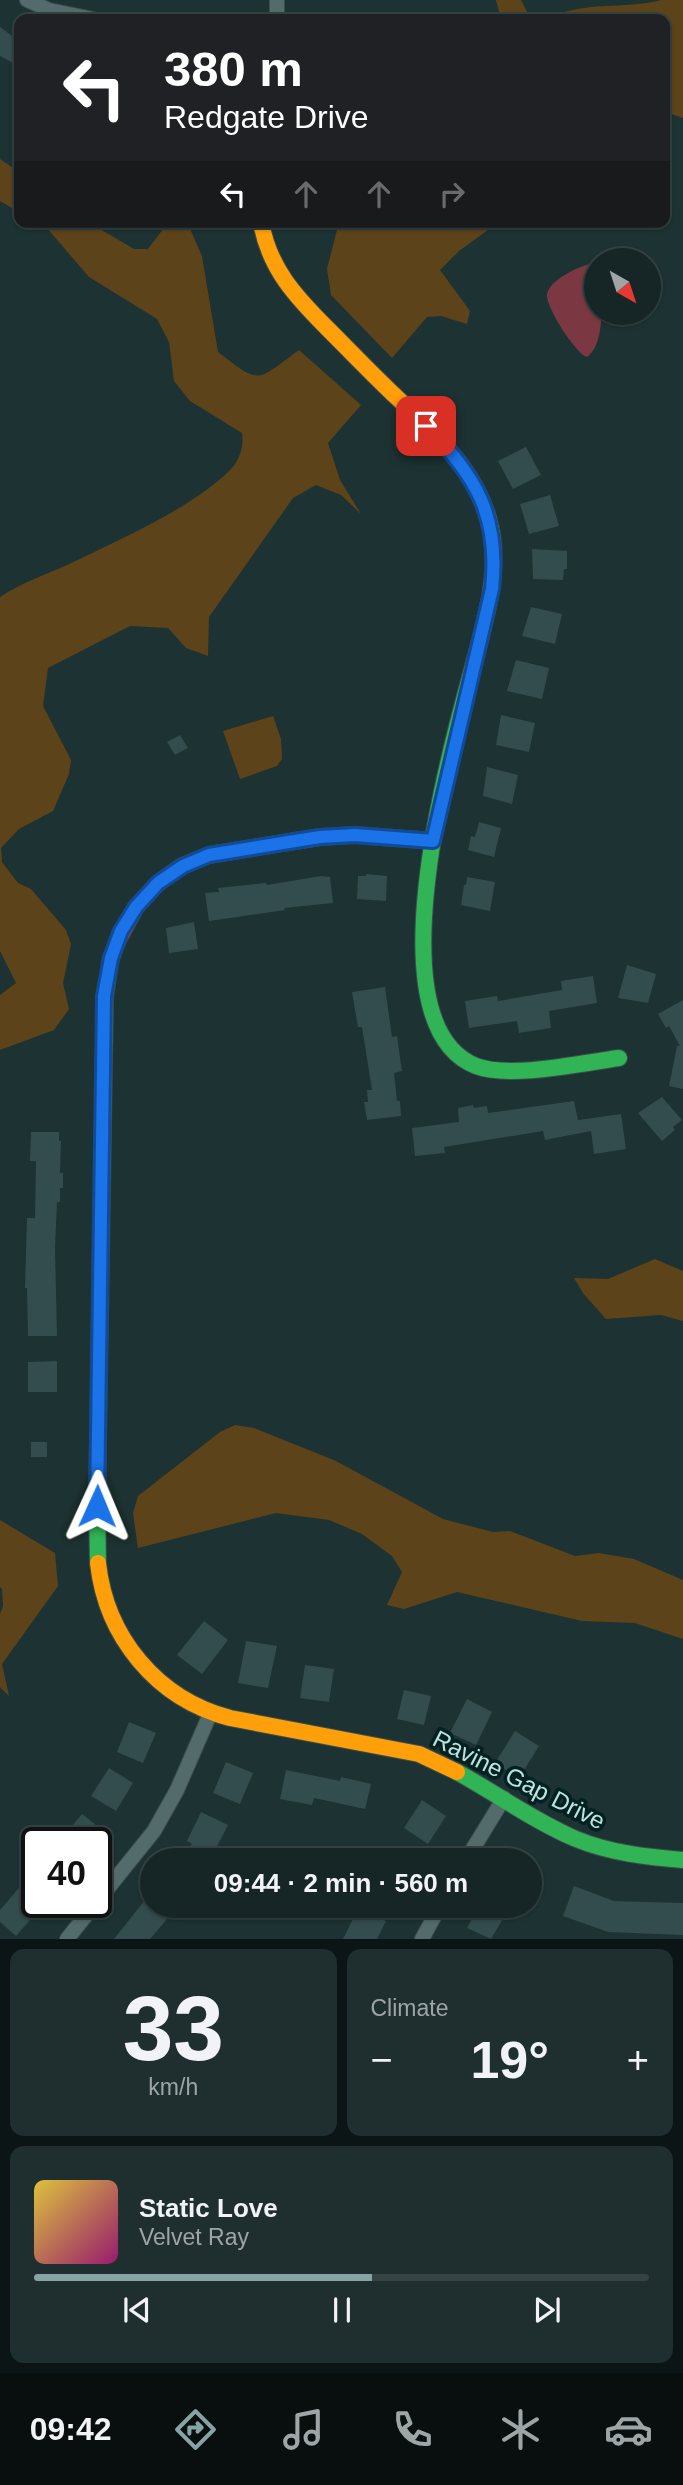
<!DOCTYPE html>
<meta charset="utf-8">
<style>
:root{--surface:#162626;--page:#1f2e2e;--text:#f1f3f6;--muted:#9ea5a7;--line:#354343;--accent:#86a4a3}
body{margin:0;font-family:Helvetica,sans-serif;background:var(--page);color:var(--text);height:100vh;display:flex;flex-direction:column;font-size:26px;white-space:nowrap}
*{box-sizing:border-box;margin:0}
p{font-size:23px;color:var(--muted)}
.icon{flex:none;width:38px;height:38px;fill:none;stroke:currentColor;stroke-width:2;stroke-linecap:round;stroke-linejoin:round}
.map{position:relative;height:1939px;overflow:hidden}
.side{display:flex;flex-direction:column;gap:10px;padding:10px;background:#0c1515;flex:1}
.side>*{flex:none}
.guide{position:absolute;left:14px;top:14px;width:656px;height:214px;border-radius:14px;box-shadow:0 2px 5px #0004,0 0 0 2px var(--line);background:#202124;color:#fff;overflow:hidden}
.needle{width:46px;rotate:141deg}
.tools{position:absolute;left:584px;top:248px;display:grid;gap:14px}
.tools a{display:grid;place-items:center;width:77px;height:77px;border-radius:50%;background:var(--surface);box-shadow:0 2px 5px #0004,0 0 0 2px var(--line);font-size:35px}
.speed{position:absolute;left:21px;top:1827px;display:flex;gap:14px;font-size:35px;font-weight:700;text-align:center}
.speed>*{display:grid;place-content:center;width:91px;height:91px;border-radius:50%;background:var(--surface);box-shadow:0 2px 5px #0004,0 0 0 2px var(--line);line-height:1}
.speed .limit{border:4px solid #111;border-radius:10px;background:#fff;color:#111}
.pin{position:absolute;display:grid;place-items:center;width:60px;height:60px;color:#fff;margin:-30px;border-radius:14px;box-shadow:0 4px 10px #0006}
.me{position:absolute;width:77px;margin:-38px;rotate:1deg;stroke-linejoin:round;filter:drop-shadow(0 0 5px #0008)}
.turn{display:flex;align-items:center;gap:24px;height:147px;padding:0 35px;font-size:32px}
.turn .icon{width:91px;height:91px;stroke-width:2.5}
.turn b{display:block;font-size:49px;line-height:60px}
.lanes{display:flex;align-items:center;height:66px;padding:0 35px;background:#0003;justify-content:center;gap:35px;direction:ltr}
.lanes .off{opacity:.35}
.big{font-size:52px;font-weight:600;line-height:1.1}
.side .widget{flex:1;display:flex;flex-direction:column;justify-content:center;gap:10px;min-width:0;padding:0 24px;border-radius:14px;background:var(--page)}
.side .dial{align-items:center;gap:0}
.dial b{font-size:91px;line-height:1}
.song{display:flex;align-items:center;gap:21px}
.cover{width:84px;height:84px;border-radius:10px;background:linear-gradient(135deg,hsl(50 70% 55%),hsl(320 70% 35%))}
.played{height:7px;border-radius:4px;background:linear-gradient(90deg,var(--accent) 55%,var(--line) 55%)}
.keys{display:flex;justify-content:space-around;direction:ltr}
.heat{display:flex;justify-content:space-between;align-items:center;font-size:38px;direction:ltr}
.side .tiles{flex:1;display:grid;gap:10px;grid-template-columns:1fr 1fr}
.widget:last-child{grid-column:span 2}
.trip{position:absolute;left:140px;top:1848px;width:402px;height:70px;border-radius:35px;background:var(--surface);box-shadow:0 2px 5px #0004,0 0 0 2px var(--line);font-weight:600;line-height:70px;text-align:center}
.tabs{display:flex;height:112px;justify-content:space-around;align-items:center;background:#090f0f;color:var(--muted)}
.tabs .icon{width:49px;height:49px}
.tabs .selected{color:var(--accent)}
.tabs b{font-size:32px;color:var(--text)}
.map>svg:first-child{display:block}
</style>
<div class="map">
<svg width="683" height="1939" viewBox="0 0 683 1939">
<rect width="100%" height="100%" fill="#1d3232"/>
<!-- green -->
<g fill="#5d431a">
<path d="M496,0H521L531,19H501Z"/>
<path d="M661,0H683V118L665,112V19H548C583,0 623,10 661,0Z"/>
<path d="M0,159L19,172V212L0,201Z"/>
<path d="M38,222H96L100,229L134,249H148L163,229L161,222H190L191,231L202,256L218,352C262,386 256,381 299,350L361,405L328,443L340,480L361,514L341,495L316,485L293,498L209,617L208,656L186,648L168,628L130,626L48,668L43,706L71,760L69,774L53,811L19,829L1,848L2,862L18,883L31,889L66,930L71,944L63,983L69,1009L54,1030L0,1050V995L16,983L0,951V597C21,583 45,575 67,565C117,541 190,509 229,471C240,461 244,446 242,433L190,401L174,381L169,342L157,319L89,277L46,227Z"/>
<path d="M339,222H499L459,251L440,270L470,311L467,324L441,316L427,317L392,358L331,295L327,269Z"/>
<path d="M273,716L281,739L282,759L277,766L240,779L223,731Z"/>
<path d="M655,1259L683,1271V1321L661,1315L606,1319L583,1293L574,1278L608,1279Z"/>
<path d="M235,1425L254,1428L336,1461L443,1519L493,1532L510,1531L575,1556L599,1553L634,1559L683,1580V1639L635,1623L582,1621L457,1592L404,1609L387,1605L402,1572L392,1556L362,1534L329,1520L276,1513L138,1548L133,1513L138,1496L220,1432Z"/>
<path d="M0,1520L55,1553L58,1586L2,1664L9,1696L0,1687V1614L3,1606L2,1589L0,1587Z"/>
</g>
<!-- water -->
<path fill="#7b3842" d="M597,263V313H602C600,329 600,347 587,357C576,354 545,306 547,294C550,279 584,263 597,263Z"/>
<!-- building -->
<g fill="#334c4e">
<path d="M0,27L19,41V66L0,56Z"/>
<path d="M526,447L541,475L513,489L498,461Z"/>
<path d="M550,495L559,526L529,534L520,504Z"/>
<path d="M532,549L567,551V569H564L563,580L533,579Z"/>
<path d="M531,607L562,614L555,644L522,636Z"/>
<path d="M516,660L549,668L542,699L507,691Z"/>
<path d="M501,715L535,723L529,752L496,745Z"/>
<path d="M180,735L188,748L175,755L167,742Z"/>
<path d="M487,767L518,775L512,804L483,796Z"/>
<path d="M479,822L501,828L494,857L468,850L471,836L475,837Z"/>
<path d="M366,874L387,876L386,901L357,899L358,876H366Z"/>
<path d="M321,876L330,877L333,903L284,908L285,910L209,921L205,893L219,892L218,888L266,883L267,885Z"/>
<path d="M467,877L495,882L490,911L461,905L464,885H466Z"/>
<path d="M194,922L198,949L169,953L166,928Z"/>
<path d="M627,965L656,974L648,1003L618,998Z"/>
<path d="M593,976L597,1003L549,1011L551,1028L519,1033L517,1021L469,1028L465,1001L497,996L498,1001L562,990L561,981Z"/>
<path d="M385,987L392,1037L397,1036L402,1071L394,1073L397,1101H400L401,1116L367,1120L364,1102H368L367,1090H372L362,1027H358L352,992Z"/>
<path d="M683,1000V1089L669,1086L677,1046H680L669,1026L666,1028L658,1014Z"/>
<path d="M662,1097L682,1120L673,1127L675,1130L662,1141L638,1113Z"/>
<path d="M574,1101L578,1120L621,1114L626,1149L594,1154L591,1131L545,1140L543,1131L444,1147L445,1153L415,1156L412,1128L459,1122L458,1108L473,1105L474,1108L487,1106L488,1113Z"/>
<path d="M31,1132H59V1141H61L60,1173H63V1188H60V1202H57L55,1248L57,1336H28L27,1288H25L27,1218H35L36,1161H30Z"/>
<path d="M57,1361V1392H28V1362Z"/>
<rect x="31" y="1442" width="16" height="15"/>
<path d="M204,1621L228,1640L202,1674L177,1655Z"/>
<path d="M246,1641L277,1646L268,1688L238,1683Z"/>
<path d="M305,1665L334,1669L329,1702L300,1698Z"/>
<path d="M404,1690L431,1696L424,1725L397,1719Z"/>
<path d="M467,1699L492,1712L476,1745L450,1733Z"/>
<path d="M129,1722L156,1733L143,1763L117,1752Z"/>
<path d="M515,1731L539,1746L519,1778L495,1763Z"/>
<path d="M226,1762L253,1773L240,1804L213,1793Z"/>
<path d="M109,1768L133,1783L116,1811L91,1796Z"/>
<path d="M286,1770L340,1781L341,1777L371,1784L365,1809L314,1798L312,1805L280,1799Z"/>
<path d="M422,1800L446,1816L428,1844L404,1828Z"/>
<path d="M201,1812L228,1825L210,1860H178L192,1844L187,1841Z"/>
<path d="M82,1814L105,1832L96,1843H58Z"/>
<path d="M37,1867V1912L16,1936L0,1922V1910Z"/>
<path d="M574,1886L614,1901L683,1903V1935L608,1932L563,1916Z"/>
<path d="M152,1891V1906H165L173,1912L150,1939H114Z"/>
<path d="M479,1906H496L507,1912L491,1939L467,1928Z"/>
<path d="M359,1907L386,1921L377,1939H343Z"/>
</g>
<g fill="none" stroke-linecap="round" stroke-linejoin="round">
<!-- street casing -->
<g stroke="#3b4e4d" stroke-width="16">
<g id="street">
<path d="M27,0L49,10L93,19"/>
<path d="M277,0V19"/>
<path d="M466,1860L504,1798"/>
<path d="M67,1939L154,1831L177,1790L211,1712"/>
<path d="M422,1939L440,1906"/>
</g>
</g>
<!-- fast casing -->
<g stroke="#3b4e4d" stroke-width="18">
<g id="fast">
<path d="M478,648C456,730 368,1023 476,1066C510,1079 582,1063 619,1058"/>
<path d="M98,1563L97,1506L105,996L111,958L118,940"/>
<path d="M457,1772C497,1794 534,1821 576,1839C610,1853 647,1857 683,1860"/>
</g>
</g>
<!-- slow casing -->
<g stroke="#3b4e4d" stroke-width="18">
<g id="slow">
<path d="M261,222C269,268 295,296 327,328C348,349 369,371 391,392C435,434 487,478 493,543C496,579 487,614 478,648"/>
<path d="M98,1563C106,1637 157,1699 230,1718L419,1754L457,1772"/>
</g>
</g>
<!-- jam casing -->
<g stroke="#3b4e4d" stroke-width="18">
<path id="jam" d="M118,940L136,907L158,883L182,866L209,855L320,837L355,835L433,841"/>
</g>
<!-- street -->
<use href="#street" stroke="#536b6b" stroke-width="14"/>
<!-- fast -->
<use href="#fast" stroke="#30b455" stroke-width="16"/>
<!-- slow -->
<use href="#slow" stroke="#ff9f0a" stroke-width="16"/>
<!-- jam -->
<use href="#jam" stroke="#e5322d" stroke-width="16"/>
</g>
<g fill="none" stroke-linecap="round" stroke-linejoin="round">
<!-- route casing -->
<g stroke="#114b97" stroke-width="18">
<path id="route" d="M97,1506L104,996L111,958L121,931L136,907L158,883L183,866L209,855L320,837L355,835L433,841L492,589C500,517 476,475 426,426"/>
</g>
<!-- route -->
<use href="#route" stroke="#1a73e8" stroke-width="12"/>
</g>
<g text-anchor="middle" stroke-width="7" stroke-linejoin="round" paint-order="stroke">
<!-- street labels -->
<g font-size="24" fill="#bfe2e0" stroke="#022121">
<text transform="translate(519 1780) rotate(27)" y="8">Ravine Gap Drive</text>
</g>
</g>
</svg>
<div class="tools">
<a><svg class="needle" viewBox="-14 -14 28 28"><path d="M0-13l5 13h-10z" fill="#e53935"/><path d="M0 13l5-13h-10z" fill="#9ea5a7"/></svg></a>
</div>
<div class="speed"><div class="limit">40</div></div>
<div class="pin" style="left:426px;top:426px;background:#d93025"><svg class="icon" aria-label="arrive" viewBox="0 0 24 24"><path d="M6 21V4h12l-3 4 3 4H6"/></svg></div>
<svg class="me" style="left:97px;top:1506px" viewBox="-20 -20 40 40"><path d="M0-17L14 15 0 8-14 15z" fill="#1a73e8" stroke="#fff" stroke-width="4"/></svg>
<div class="trip">09:44 · 2 min · 560 m</div>
<div class="guide">
<div class="turn"><svg class="icon" aria-label="left" viewBox="0 0 24 24"><path d="M17 20v-9H6M10 6l-5 5 5 5"/></svg><div><b>380 m</b>Redgate Drive</div></div>
<div class="lanes"><svg class="icon" aria-label="left" viewBox="0 0 24 24"><path d="M17 20v-9H6M10 6l-5 5 5 5"/></svg><svg class="icon off" aria-label="ahead" viewBox="0 0 24 24"><path d="M12 20V5M6 11l6-6 6 6"/></svg><svg class="icon off" aria-label="ahead" viewBox="0 0 24 24"><path d="M12 20V5M6 11l6-6 6 6"/></svg><svg class="icon off" aria-label="right" viewBox="0 0 24 24"><path d="M7 20v-9h11M14 6l5 5-5 5"/></svg></div>
</div>
</div>
<section class="side">
<div class="tiles">
<div class="widget dial"><b>33</b><p>km/h</p></div>
<div class="widget"><p>Climate</p>
<div class="heat"><a>−</a><b class="big">19°</b><a>+</a></div>
</div>
<div class="widget">
<div class="song"><i class="cover"></i><div><b>Static Love</b><p>Velvet Ray</p></div></div>
<div class="played"></div>
<div class="keys"><svg class="icon" aria-label="previous" viewBox="0 0 24 24"><path d="M18 5L8 12l10 7zM5 5v14"/></svg><svg class="icon" aria-label="pause" viewBox="0 0 24 24"><path d="M8 5v14M16 5v14"/></svg><svg class="icon" aria-label="next" viewBox="0 0 24 24"><path d="M6 5l10 7-10 7zM19 5v14"/></svg></div>
</div>
</div>
</section>
<nav class="tabs">
<b>09:42</b>
<svg class="icon selected" aria-label="directions" viewBox="0 0 24 24"><path d="M12 3l9 9-9 9-9-9zM9 14v-3h6M13 9l2 2-2 2"/></svg>
<svg class="icon" aria-label="music" viewBox="0 0 24 24"><path d="M9 18V5l10-2v13"/><circle cx="6" cy="18" r="3"/><circle cx="16" cy="16" r="3"/></svg>
<svg class="icon" aria-label="phone" viewBox="0 0 24 24"><path d="M5 4h4l2 5-3 2q2 4 5 5l2-3 5 2v4C11 20 4 13 5 4z"/></svg>
<svg class="icon" aria-label="climate" viewBox="0 0 24 24"><path d="M12 3v18M4 7l16 10M4 17L20 7"/></svg>
<svg class="icon" aria-label="car" viewBox="0 0 24 24"><path d="M5 17H2v-5l4-1 3-4h7l3 4 3 1v5h-3M9 17h6M6 11h13"/><circle cx="7" cy="17" r="2"/><circle cx="17" cy="17" r="2"/></svg>
</nav>
